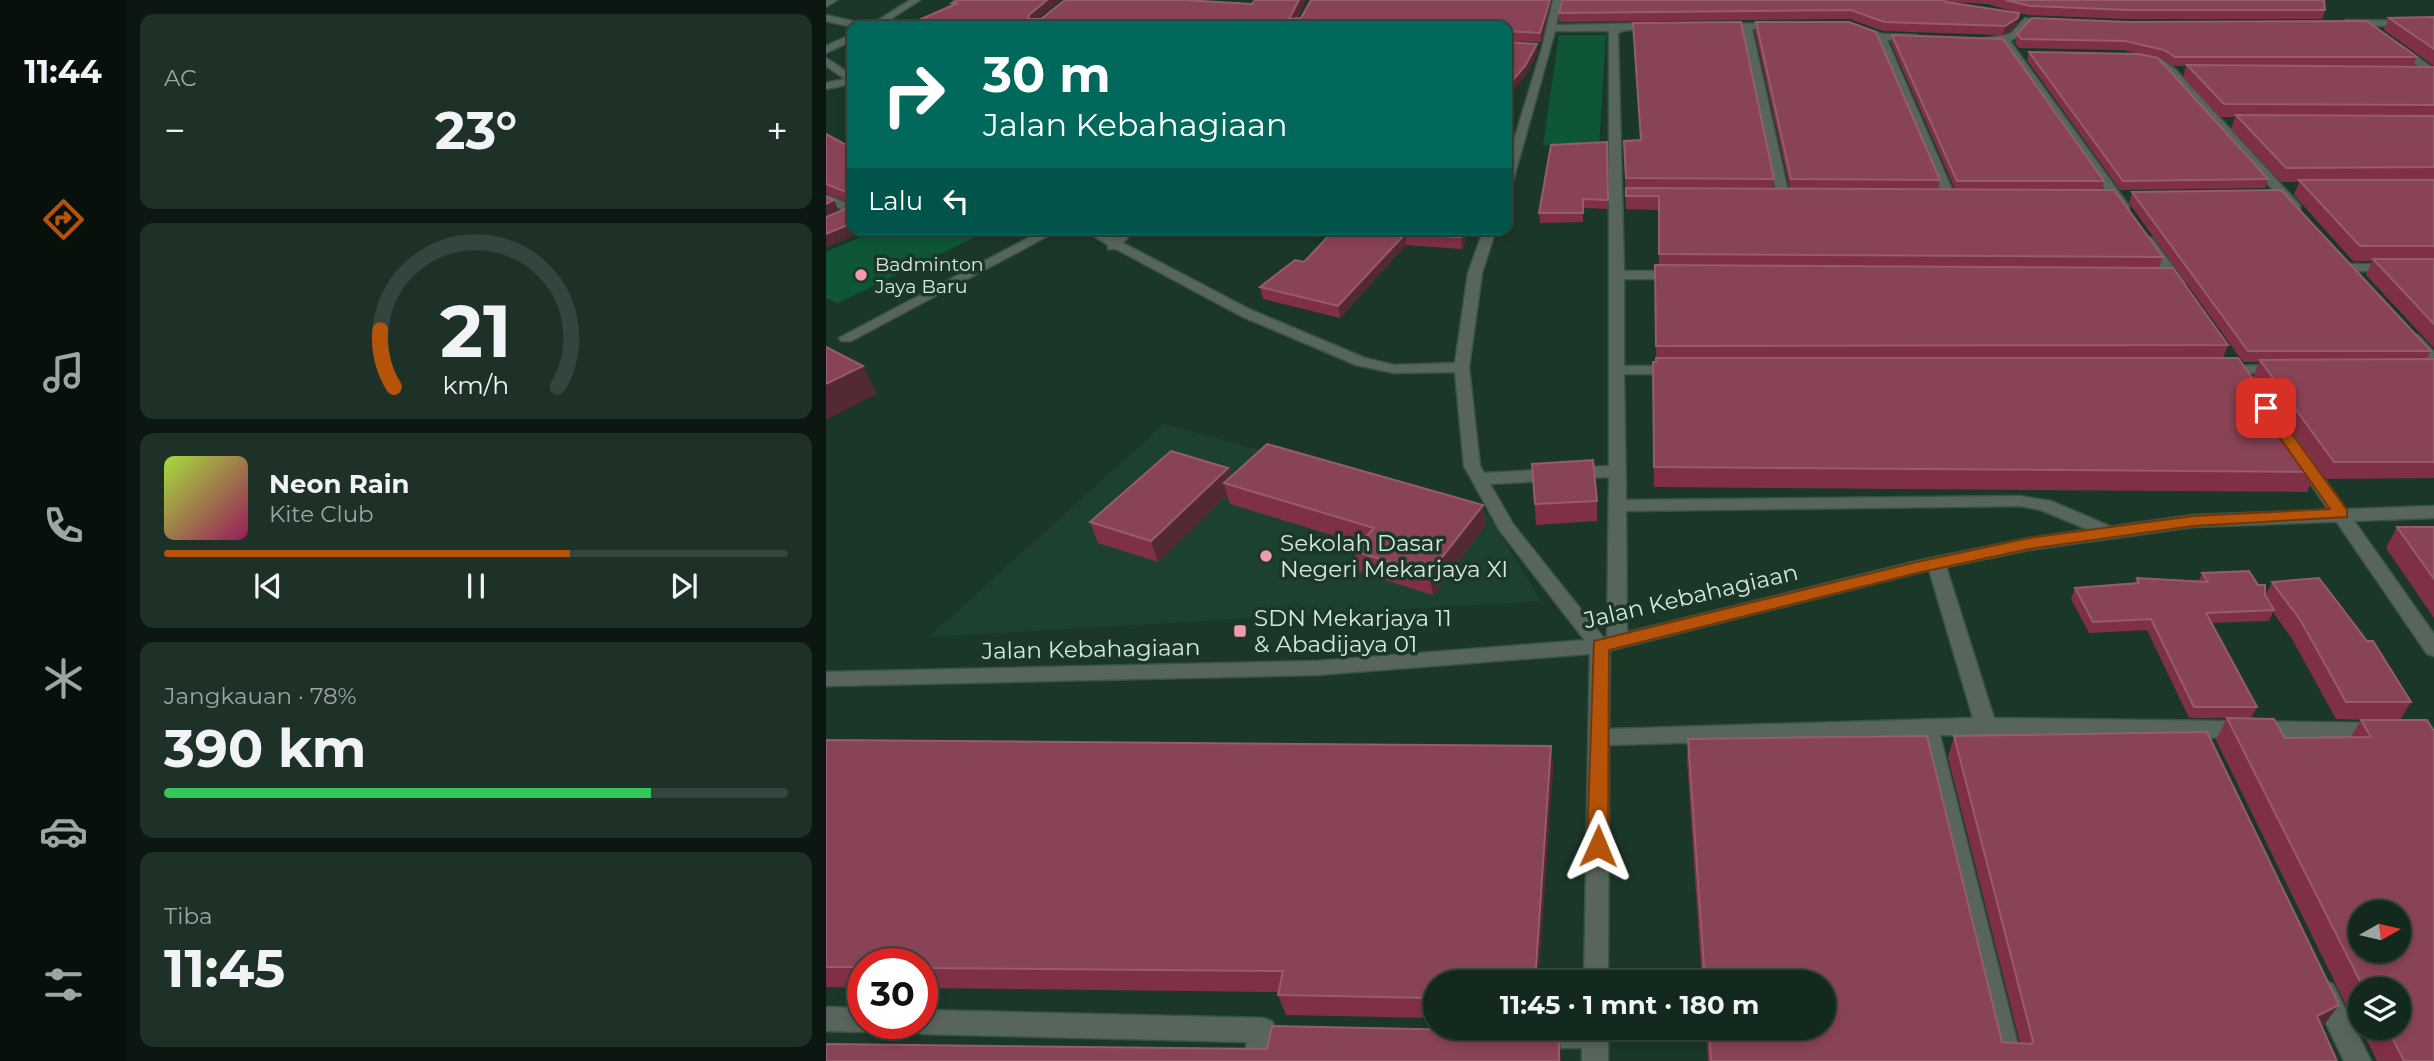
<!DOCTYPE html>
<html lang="id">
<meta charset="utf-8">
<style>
:root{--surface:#14291e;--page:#1d3127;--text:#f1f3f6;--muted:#9da6a4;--line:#33453c;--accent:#b45309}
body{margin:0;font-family:Montserrat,sans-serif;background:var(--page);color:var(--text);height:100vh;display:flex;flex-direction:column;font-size:26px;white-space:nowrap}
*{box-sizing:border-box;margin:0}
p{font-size:23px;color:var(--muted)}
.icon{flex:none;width:38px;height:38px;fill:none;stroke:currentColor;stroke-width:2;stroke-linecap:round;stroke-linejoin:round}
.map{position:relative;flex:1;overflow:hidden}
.side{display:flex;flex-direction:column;gap:14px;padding:14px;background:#0b1710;width:700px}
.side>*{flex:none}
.hud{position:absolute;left:21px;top:21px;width:665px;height:214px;border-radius:14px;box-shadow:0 4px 10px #0003,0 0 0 2px var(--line);background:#00695c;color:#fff;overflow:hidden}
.needle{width:46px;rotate:82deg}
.tools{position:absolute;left:1522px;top:900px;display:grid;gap:14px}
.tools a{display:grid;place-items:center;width:63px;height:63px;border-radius:50%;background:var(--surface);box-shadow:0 4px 10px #0003,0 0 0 2px var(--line);font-size:35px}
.speed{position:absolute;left:21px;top:948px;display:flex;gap:14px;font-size:35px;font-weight:700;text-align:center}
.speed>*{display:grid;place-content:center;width:91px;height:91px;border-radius:50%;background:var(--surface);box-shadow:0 4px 10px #0003,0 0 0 2px var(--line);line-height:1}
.speed .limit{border:10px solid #d22;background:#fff;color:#111}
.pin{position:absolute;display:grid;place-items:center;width:60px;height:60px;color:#fff;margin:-30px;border-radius:14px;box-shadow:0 4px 10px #0006}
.me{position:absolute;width:77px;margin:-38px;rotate:1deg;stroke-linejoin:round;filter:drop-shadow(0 0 5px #0008)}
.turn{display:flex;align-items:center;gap:24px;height:147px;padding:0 21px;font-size:32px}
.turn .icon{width:91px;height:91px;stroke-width:2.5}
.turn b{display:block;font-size:49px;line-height:60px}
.then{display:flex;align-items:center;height:66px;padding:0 21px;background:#0003;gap:14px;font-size:26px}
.big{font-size:52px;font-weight:700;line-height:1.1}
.side .widget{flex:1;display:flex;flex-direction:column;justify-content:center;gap:10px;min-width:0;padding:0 24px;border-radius:14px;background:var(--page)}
.side .dial{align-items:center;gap:0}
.dial svg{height:182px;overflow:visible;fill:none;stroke:var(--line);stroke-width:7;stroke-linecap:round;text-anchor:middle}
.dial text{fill:var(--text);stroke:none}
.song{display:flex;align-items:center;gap:21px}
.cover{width:84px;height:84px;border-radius:10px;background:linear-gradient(135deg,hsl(80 70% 55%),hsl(330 70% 35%))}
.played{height:7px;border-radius:4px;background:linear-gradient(90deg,var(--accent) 65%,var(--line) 65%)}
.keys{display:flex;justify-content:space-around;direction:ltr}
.heat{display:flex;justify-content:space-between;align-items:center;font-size:38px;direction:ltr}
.charge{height:10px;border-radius:5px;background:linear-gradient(90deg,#34c759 78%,var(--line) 0)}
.trip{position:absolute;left:597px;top:970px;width:413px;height:70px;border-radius:35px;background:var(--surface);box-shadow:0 4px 10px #0003,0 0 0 2px var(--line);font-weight:700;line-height:70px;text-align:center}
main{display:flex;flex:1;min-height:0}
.menu{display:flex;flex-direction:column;width:126px;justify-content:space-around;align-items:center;background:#08100c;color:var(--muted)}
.menu .icon{width:49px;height:49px}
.menu .current{color:var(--accent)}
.menu b{font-size:32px;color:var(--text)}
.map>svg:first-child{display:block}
</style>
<main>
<nav class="menu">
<b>11:44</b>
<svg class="icon current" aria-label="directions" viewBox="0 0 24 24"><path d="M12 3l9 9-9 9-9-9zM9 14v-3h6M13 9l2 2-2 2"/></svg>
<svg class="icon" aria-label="music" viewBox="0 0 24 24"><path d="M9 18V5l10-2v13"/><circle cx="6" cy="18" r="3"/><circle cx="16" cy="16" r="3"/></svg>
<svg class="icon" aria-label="phone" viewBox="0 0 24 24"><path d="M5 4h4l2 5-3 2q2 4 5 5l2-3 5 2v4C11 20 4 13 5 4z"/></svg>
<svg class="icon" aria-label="climate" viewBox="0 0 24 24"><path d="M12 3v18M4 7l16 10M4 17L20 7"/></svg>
<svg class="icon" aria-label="car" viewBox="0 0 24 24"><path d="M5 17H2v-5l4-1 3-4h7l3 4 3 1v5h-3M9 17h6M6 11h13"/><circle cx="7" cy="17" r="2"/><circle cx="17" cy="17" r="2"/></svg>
<svg class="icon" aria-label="filters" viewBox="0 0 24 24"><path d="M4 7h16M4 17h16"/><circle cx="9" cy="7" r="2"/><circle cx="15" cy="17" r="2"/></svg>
</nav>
<section class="side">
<div class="widget"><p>AC</p>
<div class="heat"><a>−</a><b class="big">23°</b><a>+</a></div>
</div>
<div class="widget dial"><svg viewBox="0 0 100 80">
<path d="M14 69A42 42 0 1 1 86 69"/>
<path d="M14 69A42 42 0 0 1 8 44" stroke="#b45309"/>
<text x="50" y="56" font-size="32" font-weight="700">21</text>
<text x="50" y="72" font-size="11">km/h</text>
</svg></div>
<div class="widget">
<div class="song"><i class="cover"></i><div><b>Neon Rain</b><p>Kite Club</p></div></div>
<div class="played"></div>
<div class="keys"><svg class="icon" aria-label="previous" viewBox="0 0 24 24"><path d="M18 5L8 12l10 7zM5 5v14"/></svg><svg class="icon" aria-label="pause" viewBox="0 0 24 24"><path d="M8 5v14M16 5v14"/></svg><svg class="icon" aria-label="next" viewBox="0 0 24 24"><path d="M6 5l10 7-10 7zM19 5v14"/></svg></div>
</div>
<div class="widget"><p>Jangkauan · 78%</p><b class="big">390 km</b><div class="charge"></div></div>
<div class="widget"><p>Tiba</p><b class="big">11:45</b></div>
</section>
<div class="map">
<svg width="1608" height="1061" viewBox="0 0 1608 1061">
<rect width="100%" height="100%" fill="#1b3728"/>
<!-- built -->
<path fill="#1d412f" d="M338,424L660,511L715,601L103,637Z"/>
<!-- green -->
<g fill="#0e5636">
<path d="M733,35H780L773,145H717Z"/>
<path d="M54,229H166L12,303L0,298V252Z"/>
</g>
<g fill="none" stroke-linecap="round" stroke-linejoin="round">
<!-- minor casing -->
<g stroke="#395345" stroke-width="3">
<g id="minor">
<path d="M0,0H11L0,7Z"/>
<path d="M84,0H94L54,26H43Z"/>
<path d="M727,0H735L730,25L830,23L835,26C822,33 805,26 792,33L798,271H851L858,275L851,279H798V366H851L858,370L851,374H798L800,500L1194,496L1225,501L1288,528L1291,532L1282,538L1215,510L1194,506L800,511L801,641L798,646H784L781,641L783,477L664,484L687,524L784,646L783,729L1147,718L1101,563L1110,557L1119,563L1168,718L1552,723L1559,725L1562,731L1559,737L1552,739L1114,735L1196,1061H1170L1093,736L783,745L782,982H758L764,647L674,531L638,466L629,372L568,373L530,365L415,316L290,249H282V245L256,229H272L288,238L296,229H309L297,243L425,310L539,358L568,365L629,363L642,273L658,229H670L656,273L643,367L654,466L658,473L783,466V31H729L687,181L681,184V163L716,48Z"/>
<path d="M0,15L39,24L41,26L26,27L0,21Z"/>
<path d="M1199,18L1232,23L1227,26L1202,24L1195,35L1184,41L1303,206V212H1295L1176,42L1156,43L1151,40L1184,34Z"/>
<path d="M1521,20L1608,21V27L1518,25V21Z"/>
<path d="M952,23L955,24V28L926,29L963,196L957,200L951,196L917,29L893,30L888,27L893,24Z"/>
<path d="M1026,24L1056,34L1090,35L1095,38L1090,41L1061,40L1129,196L1127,199L1117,196L1051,39L1026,28Z"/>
<path d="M26,34V41L0,53V46Z"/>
<path d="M1568,45H1574L1608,69V77L1568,49Z"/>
<path d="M1318,54L1337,60L1350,70L1474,205V211H1466L1342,74L1331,64L1315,59V55Z"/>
<path d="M0,58L26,75V84L0,89V83L19,79L0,66Z"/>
<path d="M0,195L26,205V213L0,203Z"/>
<path d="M219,229H235L25,341H15L13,338Z"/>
<path d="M1322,237L1326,238L1359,283V289H1349L1316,241Z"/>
<path d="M1522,264H1608V272L1517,271L1515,268Z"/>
<path d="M1587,334L1592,335L1608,352V365L1603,364L1580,338Z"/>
<path d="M1453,365L1460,369L1458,372L1397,374L1390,370L1397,366Z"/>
<path d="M1475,453L1481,454L1608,634V656L1601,654L1467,458Z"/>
<path d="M1498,980L1507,984L1545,1061H1518L1485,992L1489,984Z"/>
<path d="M0,1007L37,1008V1024H48L46,1029L37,1032L0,1031Z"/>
<path d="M96,1010L437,1018L446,1021L450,1030L443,1061H417L421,1042L96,1034L87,1031L84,1024H96Z"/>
<path d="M700,1027H782V1061H756V1048H710L701,1044L697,1035Z"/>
</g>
</g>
<!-- tertiary casing -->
<g stroke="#395345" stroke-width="3">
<path id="tertiary" d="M1608,506V518L1367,527L1203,550L1091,573L774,653L491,675L0,686V672L491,661L774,639L1091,561L1203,538L1367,515Z"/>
</g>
<!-- minor -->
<use href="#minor" fill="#58655d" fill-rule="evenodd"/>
<!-- tertiary -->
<use href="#tertiary" fill="#58655d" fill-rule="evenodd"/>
</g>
<!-- wall -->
<g fill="#803046" fill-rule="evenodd">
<path d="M130,0L212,19L426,4L429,0H480L470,19L475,18L485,0H726L715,42L681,41V26H79L126,6V3Z"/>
<path d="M736,0H1498L1499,10L1496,19H1300L1202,15L1193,13L1190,27L1177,35L1057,31L1024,19L733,22V13ZM1125,2L1162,4L1193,13Z"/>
<path d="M1608,17V66L1558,30L1563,18Z"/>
<path d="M930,22L1114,180L1112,189H1129L1065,43L1066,35L1278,181L1276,190L1337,257L1333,268L1402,345L1397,358L1485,460L1484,463L1490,472L1481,492L828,487L827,381L830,362L829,265H833V210L800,209L798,141L815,140L807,23L948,179L947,189H964L929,31Z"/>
<path d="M1191,34L1591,57L1587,66L1608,67V348L1540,275L1546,261H1527L1468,195L1473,182H1455L1405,129L1409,117H1394L1357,78L1360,66H1347L1336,59L1297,50L1193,48L1189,43Z"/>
<path d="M1203,52L1442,179L1439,188L1294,190L1201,60Z"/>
<path d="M0,134L26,148V229L0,248V197L13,211L5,215L22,208L23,202L0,193Z"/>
<path d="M781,142L782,209L757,208V222L714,223L713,213Z"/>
<path d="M1306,192L1605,351L1601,359H1608V478L1500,479L1427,377L1433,362H1417L1303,203Z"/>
<path d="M509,229H645L636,249L580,245L514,318L437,299L434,287L478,262Z"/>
<path d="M706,464L771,501V521L710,525Z"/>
<path d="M402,468L405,477L657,505L659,526L607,595L533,572L528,551L535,544L404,504L401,495L332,562L272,543L264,522Z"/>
<path d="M1571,527H1608V618L1560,548Z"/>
<path d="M1376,573L1439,596L1446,582L1585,702L1574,720L1608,1061H1551L1527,1012L1524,1013L1390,740L1401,718L1459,738H1524L1535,720H1544L1510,719L1466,639L1447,612L1443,621L1385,623L1431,707L1425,718H1363L1321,630L1263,633L1245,599L1249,588L1309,583L1311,578L1373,581ZM1535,989H1573V1027H1535Z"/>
<path d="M1128,736L1513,1005L1498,1025L1495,1026L1511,1061H882L880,1027H998V982H876L861,760L862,739L1176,1042L1194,1043L1122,757Z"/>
<path d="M0,740L725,746L727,768L712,982H609V1018L460,1015L452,995V992L96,988V964H37V988L0,987Z"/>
</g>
<!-- shaded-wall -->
<g fill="#532a33">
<path d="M221,0H235L205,24L202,19L203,15Z"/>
<path d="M473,0H480L465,26L463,19Z"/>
<path d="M724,0H726L715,42L714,33Z"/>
<path d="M1193,13L1190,27L1177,35L1179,26Z"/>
<path d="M711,44L712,53L700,76L681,98V87Z"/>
<path d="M8,200L13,211L0,217V204Z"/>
<path d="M26,223V229H42L0,248V234Z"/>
<path d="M639,229H645L636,249L635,237Z"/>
<path d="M579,234L580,245L514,318L512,306Z"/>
<path d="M37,366L51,394L0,420V384Z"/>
<path d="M402,468L407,486L398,483L401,495L332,562L325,541Z"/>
<path d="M657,505L659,526L607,595L603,574Z"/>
<path d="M725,746L727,768L712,982H709Z"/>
<path d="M1535,1000V1002L1527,1012L1524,1013Z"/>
<path d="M1513,1005L1498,1025L1476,1035L1491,1016Z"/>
<path d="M733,1032L735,1052V1061H733Z"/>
</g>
<!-- building -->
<g fill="#894357" stroke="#955d6c" stroke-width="2" fill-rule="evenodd">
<path d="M130,0H221L203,15L202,19H215L239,0H358L426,4L429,0H473L463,19L475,18L485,0H724L714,33L681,31V26H79L132,3H126Z"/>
<path d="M736,0H1119L1120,2L1193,13L1192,18L1179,26L1058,22L1025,10L733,13Z"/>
<path d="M1180,0H1498L1499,10H1302L1204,6Z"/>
<path d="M1608,17V49L1563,18Z"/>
<path d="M1206,18L1302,22L1541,21L1591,57H1349L1338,50L1299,41L1195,39L1191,34Z"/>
<path d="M915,22L948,179L800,178L798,141L815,140L807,23Z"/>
<path d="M930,22H1023L1050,32L1114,180L965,179Z"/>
<path d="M1066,35L1177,39L1278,181H1131Z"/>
<path d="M681,42L711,44L699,66L681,87Z"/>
<path d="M1203,52L1313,54L1332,58L1442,179L1297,181Z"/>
<path d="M1361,65L1608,67V105L1398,104Z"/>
<path d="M1410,115L1608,116V167L1460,168Z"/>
<path d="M0,134L26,148V223L0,234V217L22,208L23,193L0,184Z"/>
<path d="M781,142L782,200L757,199V213H713L725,145Z"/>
<path d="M1473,180H1608V246H1534Z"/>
<path d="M800,188L1288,190L1337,257L833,254V196H800Z"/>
<path d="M1455,190L1605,351H1422L1306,192Z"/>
<path d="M0,197L8,200L0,204Z"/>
<path d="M509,229H639L635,237L579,234L512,306L434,287L469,260L478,262Z"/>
<path d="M1547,259H1608V324Z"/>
<path d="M829,265L1347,268L1402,345L830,346Z"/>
<path d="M0,347L37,366L0,384Z"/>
<path d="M830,358H1412L1485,460H1481L1490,472L828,467L827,362H830Z"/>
<path d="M1608,359V462H1508L1434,360Z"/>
<path d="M441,444L657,505L603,574L528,551L548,528L398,483Z"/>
<path d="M345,451L402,468L325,541L264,522Z"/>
<path d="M767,460L771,501L709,504L706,464Z"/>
<path d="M1571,527H1608V579Z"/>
<path d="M1423,571L1432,585H1439V595L1448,610L1380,613L1431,707H1368L1325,619L1267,622L1249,588L1313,583L1311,578L1382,582L1376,573Z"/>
<path d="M1493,578L1541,641H1547L1585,702H1520L1475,621L1446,582Z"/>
<path d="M1401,718L1448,719L1459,738L1545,737L1535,720H1601L1608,731V1061H1578L1561,1027H1573V989H1538ZM1535,912H1573V950H1535Z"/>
<path d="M1381,732L1513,1005L1491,1016L1511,1061H885L883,1027H998V982H879L862,739L1101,736L1176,1042L1205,1044L1207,1041L1128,736Z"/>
<path d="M0,740L725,746L709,982H609V1004H607L605,998L452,995L457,971L96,968V964H37V967H0Z"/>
<path d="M446,1026L733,1032V1061H0V1044L441,1049Z"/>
</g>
<!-- route -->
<path fill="#b45309" stroke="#753606" stroke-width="2" d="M1440,404L1445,405L1521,510V517L1367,526L1203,549L1091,573L783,650L782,846L779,852L772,854L764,852L761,846L768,641L1091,562L1203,538L1367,516L1504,509L1433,408Z"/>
<!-- markers -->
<g fill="#f39aac" stroke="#1b3728" stroke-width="2.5">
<circle cx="35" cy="275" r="7"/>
<circle cx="440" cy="556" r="7"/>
<rect x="407" y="624" width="14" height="14" rx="3.5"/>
</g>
<g text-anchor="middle" stroke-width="7" stroke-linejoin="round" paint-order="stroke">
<!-- far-poi labels -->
<g font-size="19" fill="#d7e7dd" stroke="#1b3728" text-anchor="start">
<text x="49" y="271">Badminton<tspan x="49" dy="22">Jaya Baru</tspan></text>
</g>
<!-- poi labels -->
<g font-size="23" fill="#d7e7dd" stroke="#1b3728" text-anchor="start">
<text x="454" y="551">Sekolah Dasar<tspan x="454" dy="26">Negeri Mekarjaya XI</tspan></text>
<text x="428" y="626">SDN Mekarjaya 11<tspan x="428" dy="26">&amp; Abadijaya 01</tspan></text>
</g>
<!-- street labels -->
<g font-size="23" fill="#d7e7dd" stroke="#1b3728">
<text transform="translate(865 596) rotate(-13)" y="8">Jalan Kebahagiaan</text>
<text transform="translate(265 649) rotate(-1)" y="8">Jalan Kebahagiaan</text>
</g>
</g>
</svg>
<div class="tools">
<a><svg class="needle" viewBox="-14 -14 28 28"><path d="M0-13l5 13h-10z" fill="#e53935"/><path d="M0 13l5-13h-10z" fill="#9da6a4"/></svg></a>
<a><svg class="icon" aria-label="layers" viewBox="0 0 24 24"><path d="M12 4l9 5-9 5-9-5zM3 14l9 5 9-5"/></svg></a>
</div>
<div class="speed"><div class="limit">30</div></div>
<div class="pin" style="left:1440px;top:408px;background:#d93025"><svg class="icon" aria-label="arrive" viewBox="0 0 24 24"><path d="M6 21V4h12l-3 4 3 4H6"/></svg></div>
<svg class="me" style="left:772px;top:846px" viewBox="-20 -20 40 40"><path d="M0-17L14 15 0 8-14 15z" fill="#b45309" stroke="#fff" stroke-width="4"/></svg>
<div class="trip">11:45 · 1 mnt · 180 m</div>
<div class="hud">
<div class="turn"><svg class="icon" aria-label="right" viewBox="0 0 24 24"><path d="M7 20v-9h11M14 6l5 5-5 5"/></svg><div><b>30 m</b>Jalan Kebahagiaan</div></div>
<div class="then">Lalu<svg class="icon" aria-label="left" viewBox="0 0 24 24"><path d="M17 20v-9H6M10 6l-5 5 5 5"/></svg></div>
</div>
</div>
</main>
